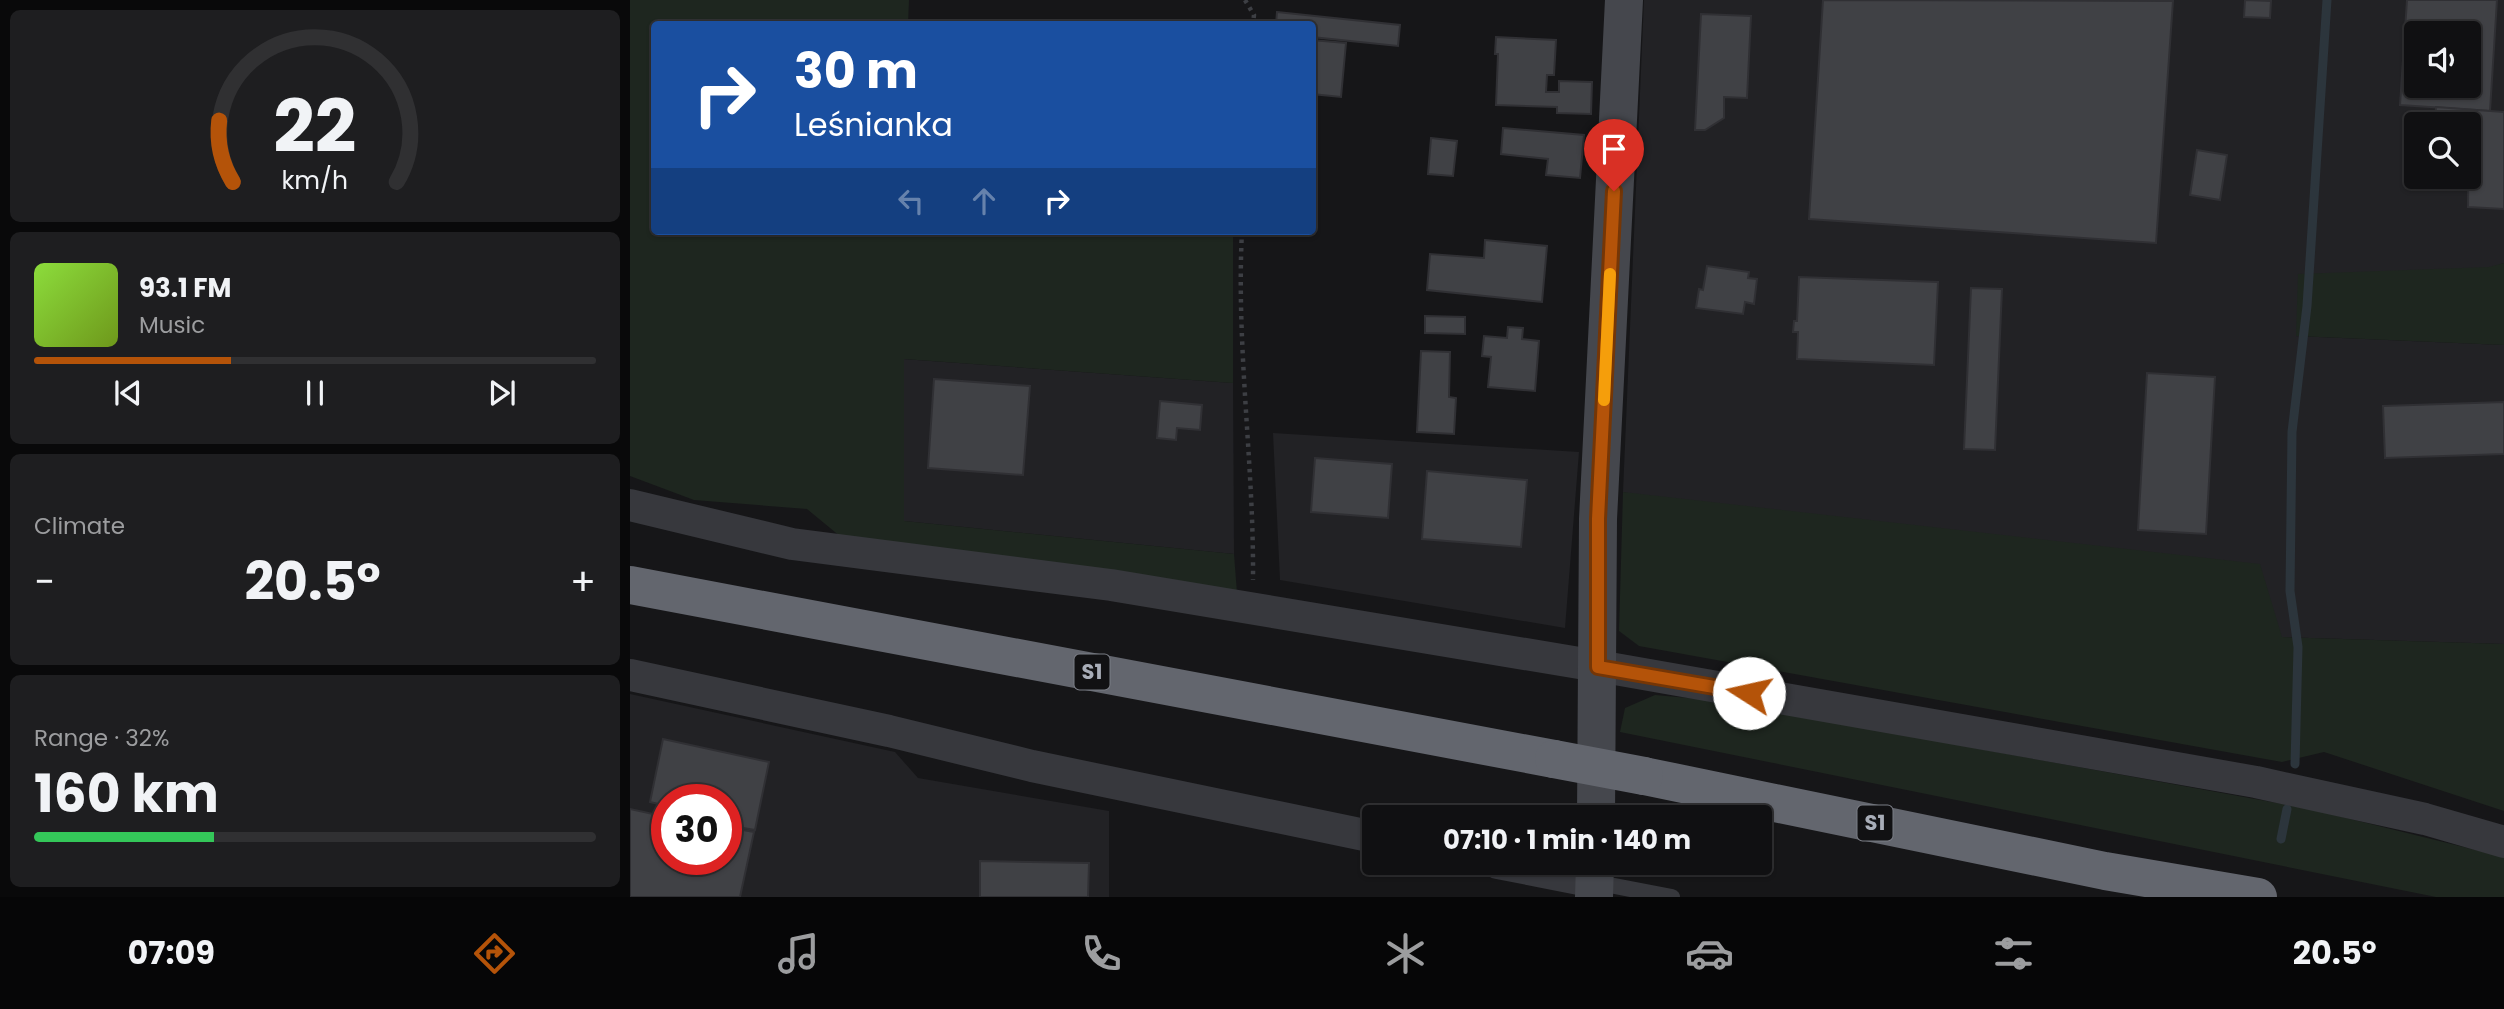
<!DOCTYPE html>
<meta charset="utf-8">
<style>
:root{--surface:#101012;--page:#1e1e20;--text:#f1f3f6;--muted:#9c9d9f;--line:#303032;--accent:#b45309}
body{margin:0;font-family:Poppins,sans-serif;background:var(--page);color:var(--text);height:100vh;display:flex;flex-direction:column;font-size:26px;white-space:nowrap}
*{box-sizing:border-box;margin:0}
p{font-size:23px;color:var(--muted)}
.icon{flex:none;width:38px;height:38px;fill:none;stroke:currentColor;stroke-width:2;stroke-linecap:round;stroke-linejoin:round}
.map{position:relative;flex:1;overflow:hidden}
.drawer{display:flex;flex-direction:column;gap:10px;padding:10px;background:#09090a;width:630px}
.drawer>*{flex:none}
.guide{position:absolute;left:21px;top:21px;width:665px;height:214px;border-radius:7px;box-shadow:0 2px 5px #0004,0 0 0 2px var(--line);background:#1a4fa0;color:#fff;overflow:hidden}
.fabs{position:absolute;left:1774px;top:21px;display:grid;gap:14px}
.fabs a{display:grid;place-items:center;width:77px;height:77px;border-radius:7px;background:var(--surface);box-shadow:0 2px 5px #0004,0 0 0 2px var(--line);font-size:35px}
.speed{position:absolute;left:21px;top:784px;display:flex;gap:14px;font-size:35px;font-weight:700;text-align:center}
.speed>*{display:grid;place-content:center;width:91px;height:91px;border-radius:50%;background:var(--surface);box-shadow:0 2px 5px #0004,0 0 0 2px var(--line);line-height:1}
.speed .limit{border:10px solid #d22;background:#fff;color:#111}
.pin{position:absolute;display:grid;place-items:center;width:60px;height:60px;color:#fff;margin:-72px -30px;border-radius:50% 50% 50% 0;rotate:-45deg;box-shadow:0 0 7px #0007}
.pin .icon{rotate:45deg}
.me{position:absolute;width:77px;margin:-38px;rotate:280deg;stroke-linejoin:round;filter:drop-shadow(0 0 5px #0008)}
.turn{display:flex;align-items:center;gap:24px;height:147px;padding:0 28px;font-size:32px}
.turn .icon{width:91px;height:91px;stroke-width:2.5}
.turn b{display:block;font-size:49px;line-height:60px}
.lanes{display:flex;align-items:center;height:66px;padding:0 28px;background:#0003;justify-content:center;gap:35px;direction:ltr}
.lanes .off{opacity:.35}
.big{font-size:52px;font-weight:700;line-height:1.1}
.drawer .widget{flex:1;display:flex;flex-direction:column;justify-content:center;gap:10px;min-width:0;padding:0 24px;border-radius:10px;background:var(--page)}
.drawer .dial{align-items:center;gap:0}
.dial svg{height:182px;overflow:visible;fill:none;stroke:var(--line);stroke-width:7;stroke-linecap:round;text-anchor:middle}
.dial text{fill:var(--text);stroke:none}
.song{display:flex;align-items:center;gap:21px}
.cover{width:84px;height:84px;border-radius:10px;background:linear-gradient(135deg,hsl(90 70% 55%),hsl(80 70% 35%))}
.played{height:7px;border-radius:4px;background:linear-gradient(90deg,var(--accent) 35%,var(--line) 35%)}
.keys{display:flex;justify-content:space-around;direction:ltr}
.heat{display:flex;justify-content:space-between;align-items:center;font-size:38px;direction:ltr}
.charge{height:10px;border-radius:5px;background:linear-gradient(90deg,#34c759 32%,var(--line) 0)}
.trip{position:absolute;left:732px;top:805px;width:410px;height:70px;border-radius:7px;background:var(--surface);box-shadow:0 2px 5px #0004,0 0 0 2px var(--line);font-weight:700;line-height:70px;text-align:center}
.menu{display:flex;height:112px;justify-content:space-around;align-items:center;background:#060607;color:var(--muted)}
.menu .icon{width:49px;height:49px}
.menu .active{color:var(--accent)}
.menu b{font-size:32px;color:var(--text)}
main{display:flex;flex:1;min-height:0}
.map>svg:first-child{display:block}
</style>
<main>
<section class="drawer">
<div class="widget dial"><svg viewBox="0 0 100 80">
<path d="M14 69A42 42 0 1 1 86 69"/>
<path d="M14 69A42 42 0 0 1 8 42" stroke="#b45309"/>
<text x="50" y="56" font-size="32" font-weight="700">22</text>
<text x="50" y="72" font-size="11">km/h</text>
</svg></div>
<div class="widget">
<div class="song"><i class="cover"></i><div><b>93.1 FM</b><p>Music</p></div></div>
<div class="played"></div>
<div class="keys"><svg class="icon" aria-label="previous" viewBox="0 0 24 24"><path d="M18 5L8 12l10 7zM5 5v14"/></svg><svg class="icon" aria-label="pause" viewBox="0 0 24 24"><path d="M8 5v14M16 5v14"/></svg><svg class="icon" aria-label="next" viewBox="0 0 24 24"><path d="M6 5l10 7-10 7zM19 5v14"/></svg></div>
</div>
<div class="widget"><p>Climate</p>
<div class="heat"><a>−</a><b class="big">20.5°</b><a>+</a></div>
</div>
<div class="widget"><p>Range · 32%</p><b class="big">160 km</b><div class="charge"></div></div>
</section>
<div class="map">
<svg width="1874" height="897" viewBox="0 0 1874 897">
<rect width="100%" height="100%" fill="#161618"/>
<!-- built -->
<g fill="#222225" fill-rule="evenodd">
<path d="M1014,0H1874V263L1666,336L1874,345V644L1652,637L993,492ZM1787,33H1839V86H1787ZM1787,124H1839V177H1787Z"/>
<path d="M273,359L603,383L604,554L274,521Z"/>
<path d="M643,433L949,452L935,628L650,580Z"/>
<path d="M0,694L265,752L288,778L479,811V897H0ZM37,800H96V859H37Z"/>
</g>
<!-- green -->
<g fill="#1e261f">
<path d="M0,0H279L278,24H24V231H603V383L274,359V521L604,554L607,593L217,542L177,509L64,500L0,476Z"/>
<path d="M1874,263V345L1666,336L1668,274L1859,267Z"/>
<path d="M993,492L1630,564L1652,637L1874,644V811L1694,752L1652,762L1009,646L989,631Z"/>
<path d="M1025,695L1080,700L1680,809L1874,857V897H1806L990,732L995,708Z"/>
</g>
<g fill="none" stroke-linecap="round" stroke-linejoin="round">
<!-- stream -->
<g stroke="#2c353c" stroke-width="9">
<path d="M1665,764L1668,647L1660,591L1662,432L1677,306L1697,0"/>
<path d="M1651,839L1657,809"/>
</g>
</g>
<!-- building -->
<g fill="#404145" stroke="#303034" stroke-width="2" fill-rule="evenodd">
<path d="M1193,0L1543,1L1526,243L1179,219Z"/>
<path d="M1615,0L1641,1L1640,18L1614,17Z"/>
<path d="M1777,0H1867L1860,111L1770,105ZM1787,33H1839V86H1787Z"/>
<path d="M647,12L770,25L768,46L682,37V24H646Z"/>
<path d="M1071,14L1121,16L1117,98L1094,97V118L1075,130H1065Z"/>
<path d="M866,37L926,40L924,75H917L916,92H929V81L962,82L961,114L927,113V107L866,105L868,54H865Z"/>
<path d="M682,40L716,43L711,97L682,94Z"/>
<path d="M1806,107L1874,112V209L1838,207L1839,124H1805Z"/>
<path d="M873,128L954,135L950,178L916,175L918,159L871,154Z"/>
<path d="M801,138L827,141L823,176L798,174Z"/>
<path d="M1567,150L1597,155L1590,200L1560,195Z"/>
<path d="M855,240L917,246L912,302L797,290L800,254L854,258Z"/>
<path d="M1077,266L1119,272L1118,278L1127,279L1124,304L1115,302L1113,314L1066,308L1069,289L1073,290Z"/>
<path d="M1169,277L1308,282L1304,365L1167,359L1168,332H1163L1164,321H1167Z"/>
<path d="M1341,288L1372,289L1365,450L1334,449Z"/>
<path d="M795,316L835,317V334L795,333Z"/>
<path d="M878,327L893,328L892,339L909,341L905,391L858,387L861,357L852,356L854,336L877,338Z"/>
<path d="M791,351L820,352L819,397L826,398L824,434L787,432Z"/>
<path d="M1517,373L1585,377L1576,534L1508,530Z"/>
<path d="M304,379L400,386L393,475L298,468Z"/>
<path d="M530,401L572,405L570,430L547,428L546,440L527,438Z"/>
<path d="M1874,402V454L1755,458L1753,406Z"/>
<path d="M685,458L762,464L758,518L681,512Z"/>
<path d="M797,471L897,480L891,547L792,539Z"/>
<path d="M33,739L139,762L125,830L114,828L113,830L124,832L110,897H0V809L37,817V859H96V800H37V806L20,802Z"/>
<path d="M350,861L459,863L458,897H350Z"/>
</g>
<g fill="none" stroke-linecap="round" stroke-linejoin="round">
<!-- path -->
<g stroke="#3d3f44" stroke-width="4.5" stroke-dasharray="3.5 5" stroke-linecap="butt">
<path d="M615,0L624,15L623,24"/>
<path d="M612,231C606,347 624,464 623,580"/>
</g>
<!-- lane -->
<path stroke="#37383d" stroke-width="16" d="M964,882L1042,897"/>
<!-- street -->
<g stroke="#37383d" stroke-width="32">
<path d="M0,505L162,544L481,585L985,669L1626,782L1795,819L1874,842"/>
<path d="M0,675L259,731L402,766L744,837"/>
<path d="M868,863L964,882"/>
</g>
<!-- secondary -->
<g stroke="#45474d" stroke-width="38">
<path d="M966,817L968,519L994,0"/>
<path d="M964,897L965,863"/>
</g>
<!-- highway -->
<g stroke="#63666e" stroke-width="38">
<path d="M0,585L924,759"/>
<path d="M1014,776L1475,871L1628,897"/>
</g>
<!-- highway-bridge -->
<path stroke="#63666e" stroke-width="38" d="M924,759L1014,776"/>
</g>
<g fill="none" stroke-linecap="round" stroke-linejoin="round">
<!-- route casing -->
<g stroke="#753606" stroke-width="18">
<path id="route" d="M984,191L968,519V667L1119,693"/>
</g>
<!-- route -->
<use href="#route" stroke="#b45309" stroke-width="12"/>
<!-- slow -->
<path stroke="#f59e0b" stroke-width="12" d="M974,400L980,274"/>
</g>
<g text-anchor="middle" stroke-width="7" stroke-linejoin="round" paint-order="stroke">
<!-- shield labels -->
<g fill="#111113" stroke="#7b7e86" stroke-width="2">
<rect x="444.5" y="654.5" width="35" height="35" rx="5"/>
<rect x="1227.5" y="805.5" width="35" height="35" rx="5"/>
</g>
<g font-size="21" font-weight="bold" fill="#a8adb8">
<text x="462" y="679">S1</text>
<text x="1245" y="830">S1</text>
</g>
</g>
</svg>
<div class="fabs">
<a><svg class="icon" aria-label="sound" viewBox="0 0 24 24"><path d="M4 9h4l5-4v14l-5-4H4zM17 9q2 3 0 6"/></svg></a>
<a><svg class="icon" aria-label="search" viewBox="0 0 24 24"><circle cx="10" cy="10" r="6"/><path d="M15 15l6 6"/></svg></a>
</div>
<div class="speed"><div class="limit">30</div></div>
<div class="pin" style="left:984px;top:191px;background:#d93025"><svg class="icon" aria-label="arrive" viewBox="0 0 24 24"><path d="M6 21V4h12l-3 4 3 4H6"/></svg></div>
<svg class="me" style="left:1119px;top:693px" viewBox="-20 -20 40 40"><circle r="19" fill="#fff"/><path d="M0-13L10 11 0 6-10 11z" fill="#b45309"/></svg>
<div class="trip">07:10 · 1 min · 140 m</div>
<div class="guide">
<div class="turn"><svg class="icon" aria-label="right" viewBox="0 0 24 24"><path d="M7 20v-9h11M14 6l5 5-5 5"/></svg><div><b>30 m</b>Leśnianka</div></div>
<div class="lanes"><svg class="icon off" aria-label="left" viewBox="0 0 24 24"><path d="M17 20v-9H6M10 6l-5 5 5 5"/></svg><svg class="icon off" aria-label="ahead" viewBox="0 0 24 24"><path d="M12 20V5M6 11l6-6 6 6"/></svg><svg class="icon" aria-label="right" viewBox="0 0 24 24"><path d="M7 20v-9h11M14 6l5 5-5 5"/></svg></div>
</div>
</div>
</main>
<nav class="menu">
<b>07:09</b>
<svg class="icon active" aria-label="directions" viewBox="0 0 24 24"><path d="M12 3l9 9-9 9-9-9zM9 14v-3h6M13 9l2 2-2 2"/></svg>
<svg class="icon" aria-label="music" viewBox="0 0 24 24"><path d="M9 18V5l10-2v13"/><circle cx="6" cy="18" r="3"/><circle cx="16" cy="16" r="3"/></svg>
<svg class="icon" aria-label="phone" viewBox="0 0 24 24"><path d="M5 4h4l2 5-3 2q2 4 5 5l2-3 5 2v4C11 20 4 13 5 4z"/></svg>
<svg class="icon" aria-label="climate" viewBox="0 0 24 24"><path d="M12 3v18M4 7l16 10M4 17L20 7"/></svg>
<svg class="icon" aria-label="car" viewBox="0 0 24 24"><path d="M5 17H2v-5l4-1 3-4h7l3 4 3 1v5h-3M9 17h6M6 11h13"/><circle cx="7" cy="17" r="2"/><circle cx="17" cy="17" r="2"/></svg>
<svg class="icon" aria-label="filters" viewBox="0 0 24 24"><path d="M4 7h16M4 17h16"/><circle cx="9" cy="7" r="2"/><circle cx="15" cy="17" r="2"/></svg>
<b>20.5°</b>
</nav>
